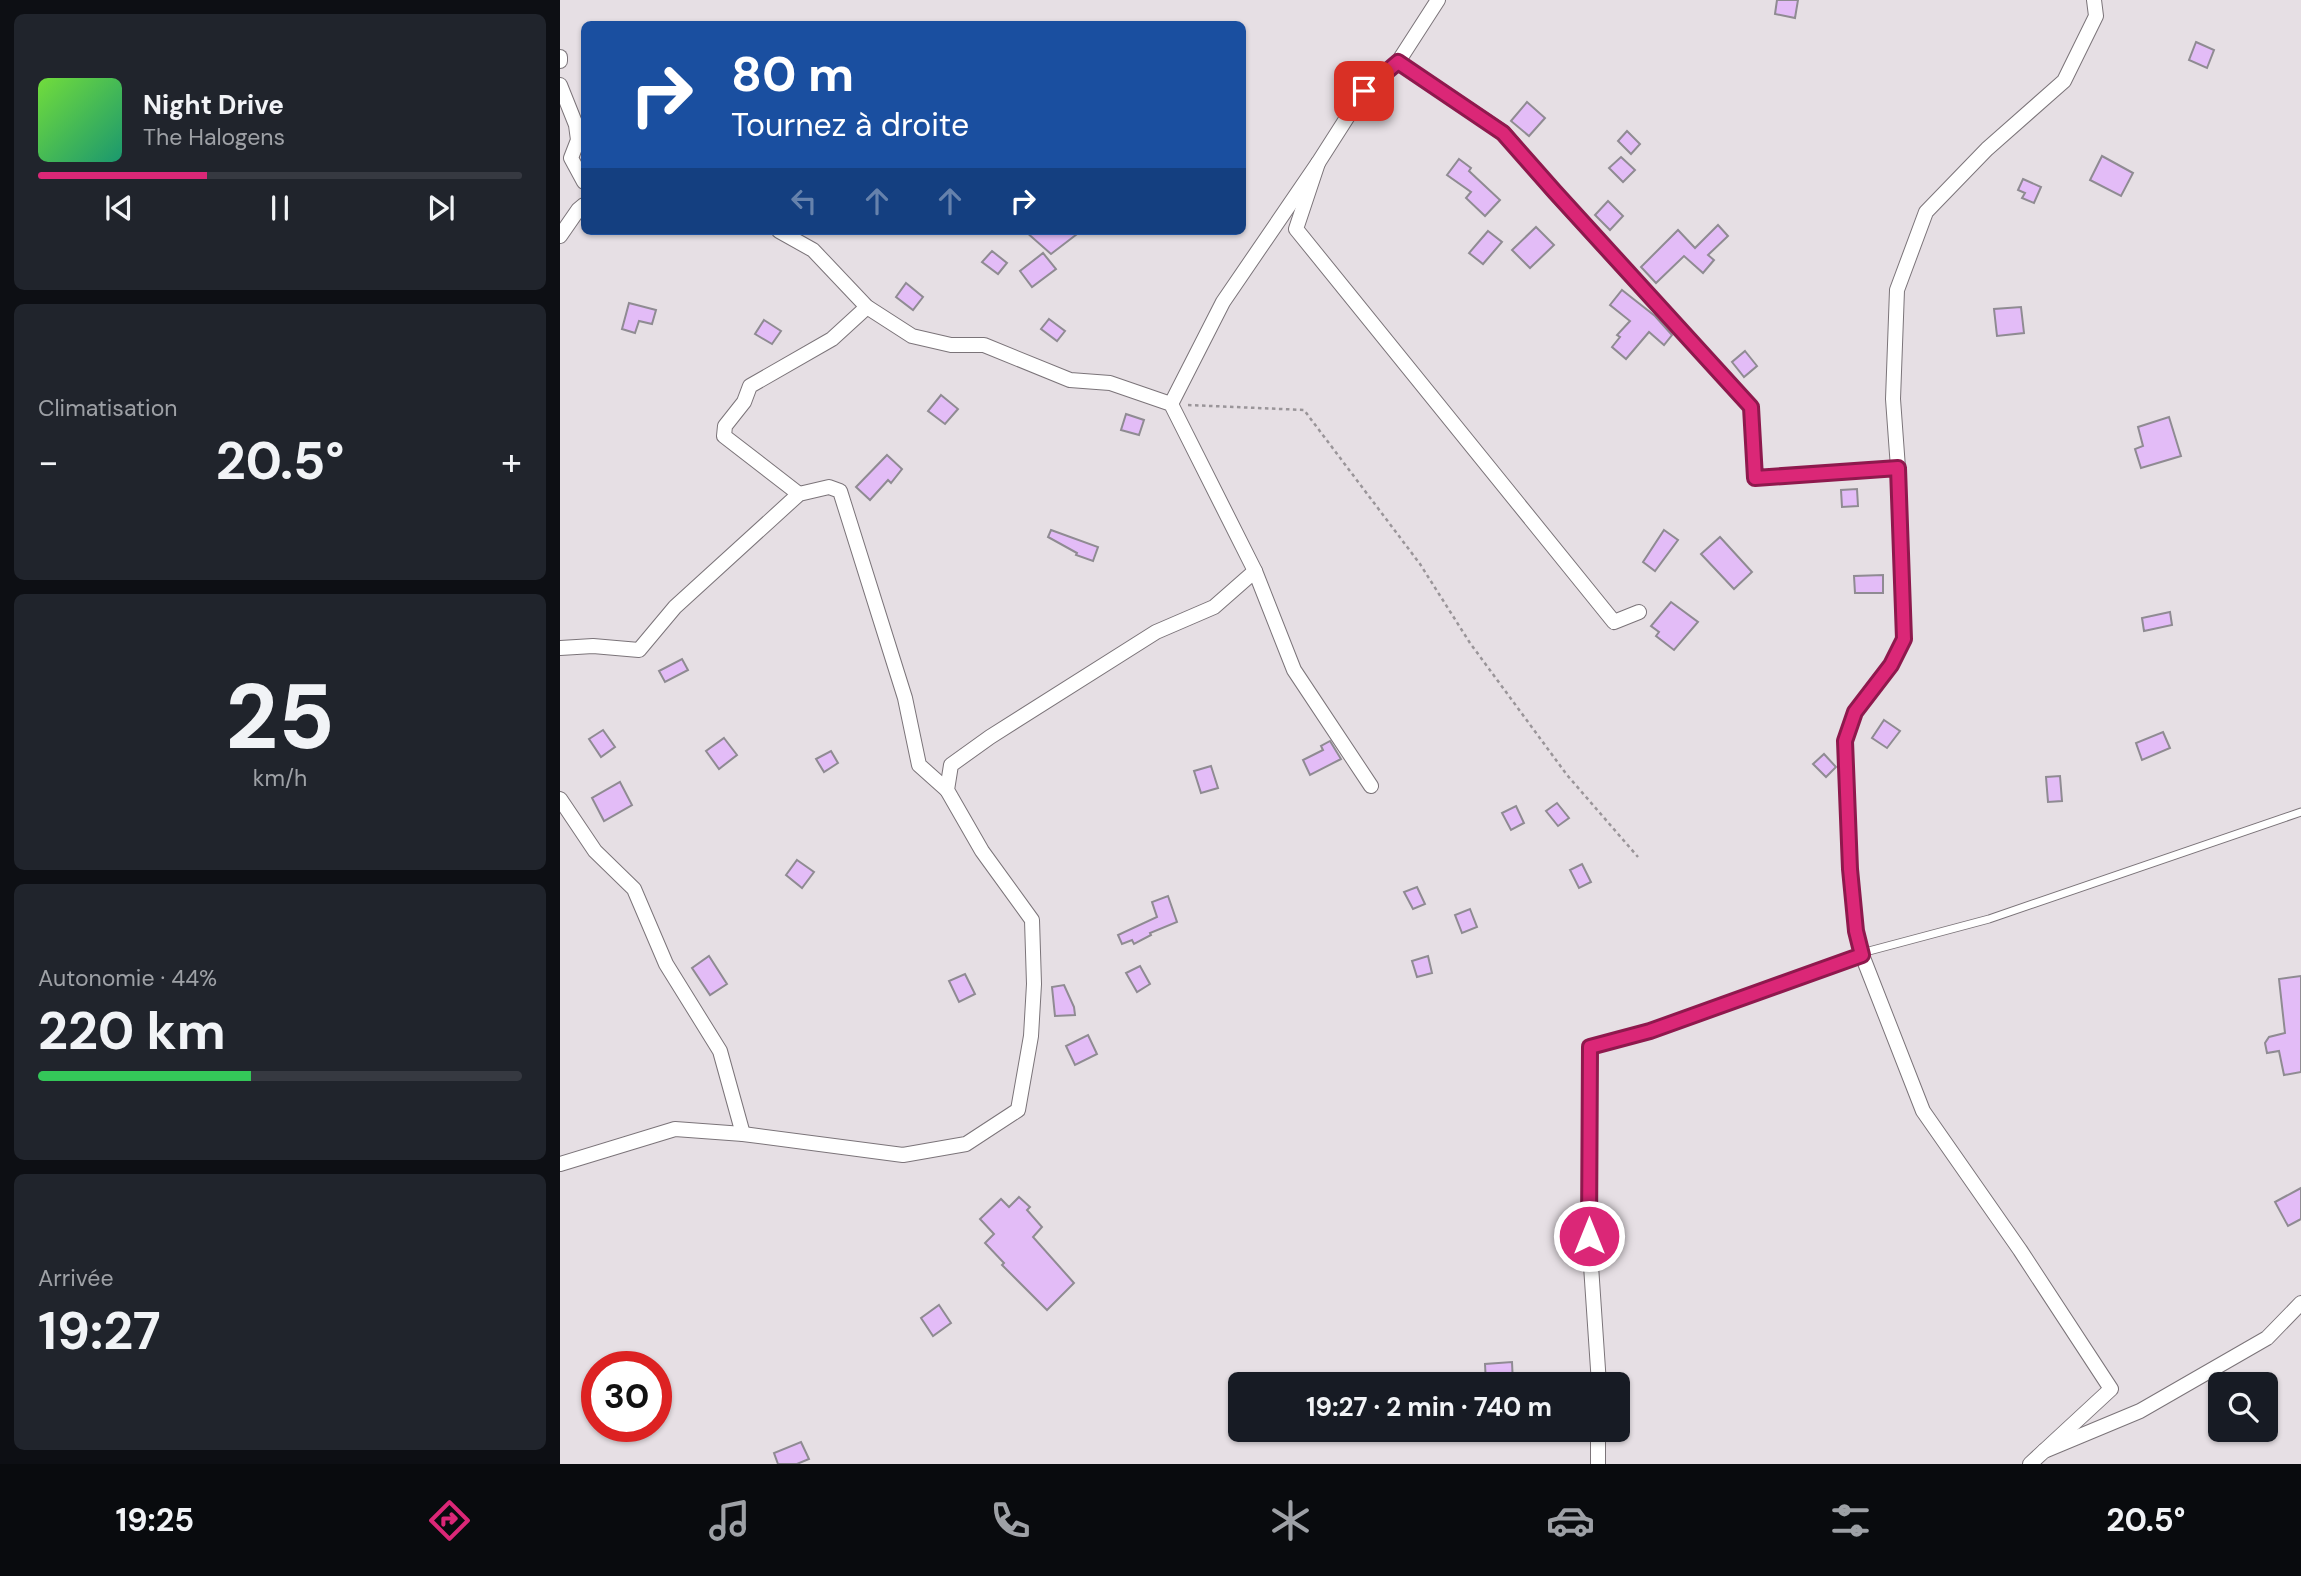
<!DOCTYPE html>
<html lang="fr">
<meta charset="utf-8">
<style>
:root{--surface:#171b24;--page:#20242c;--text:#f1f3f6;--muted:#9ea1a6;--line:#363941;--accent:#db2777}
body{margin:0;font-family:"DM Sans",sans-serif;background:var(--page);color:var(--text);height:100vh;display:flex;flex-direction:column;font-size:26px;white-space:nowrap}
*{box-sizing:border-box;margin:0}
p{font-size:23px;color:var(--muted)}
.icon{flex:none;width:38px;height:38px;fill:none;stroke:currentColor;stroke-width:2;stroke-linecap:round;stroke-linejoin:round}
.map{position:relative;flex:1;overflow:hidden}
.side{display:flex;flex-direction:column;gap:14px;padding:14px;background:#0d0f14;width:560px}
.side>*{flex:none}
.top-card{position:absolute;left:21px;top:21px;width:665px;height:214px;border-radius:10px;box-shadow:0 2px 5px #0004;background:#1a4fa0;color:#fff;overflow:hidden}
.controls{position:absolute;left:1648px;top:1372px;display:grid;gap:14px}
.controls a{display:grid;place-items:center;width:70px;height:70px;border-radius:10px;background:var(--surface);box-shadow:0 2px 5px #0004;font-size:35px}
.speed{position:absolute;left:21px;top:1351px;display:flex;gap:14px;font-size:35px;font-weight:700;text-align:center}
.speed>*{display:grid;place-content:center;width:91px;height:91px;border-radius:50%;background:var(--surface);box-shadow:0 2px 5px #0004;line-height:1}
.speed .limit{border:10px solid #d22;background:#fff;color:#111}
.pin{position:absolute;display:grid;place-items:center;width:60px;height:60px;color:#fff;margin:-30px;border-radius:14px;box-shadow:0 4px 10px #0006}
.me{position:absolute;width:77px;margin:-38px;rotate:0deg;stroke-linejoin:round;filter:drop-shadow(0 0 5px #0008)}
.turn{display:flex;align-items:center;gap:24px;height:147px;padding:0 35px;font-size:32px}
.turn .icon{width:91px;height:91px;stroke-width:2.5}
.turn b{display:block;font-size:49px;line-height:60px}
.lanes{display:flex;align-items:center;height:66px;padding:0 35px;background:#0003;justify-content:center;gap:35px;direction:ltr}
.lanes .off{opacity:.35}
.big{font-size:52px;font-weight:700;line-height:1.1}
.side .tile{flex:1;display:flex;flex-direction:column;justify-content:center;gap:10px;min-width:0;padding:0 24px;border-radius:10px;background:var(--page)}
.side .dial{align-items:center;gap:0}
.dial b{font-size:91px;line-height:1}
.song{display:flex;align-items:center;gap:21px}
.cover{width:84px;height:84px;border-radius:10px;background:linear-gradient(135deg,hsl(100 70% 55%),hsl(160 70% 35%))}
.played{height:7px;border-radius:4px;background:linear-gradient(90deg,var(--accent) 35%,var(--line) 35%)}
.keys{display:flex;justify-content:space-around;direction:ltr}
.heat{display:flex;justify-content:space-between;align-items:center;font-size:38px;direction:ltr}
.charge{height:10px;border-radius:5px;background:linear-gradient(90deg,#34c759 44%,var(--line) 0)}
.trip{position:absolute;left:668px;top:1372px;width:402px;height:70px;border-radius:10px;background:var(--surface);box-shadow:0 2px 5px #0004;font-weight:700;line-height:70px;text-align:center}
.menu{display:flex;height:112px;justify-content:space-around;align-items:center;background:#090b0e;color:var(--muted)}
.menu .icon{width:49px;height:49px}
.menu .selected{color:var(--accent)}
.menu b{font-size:32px;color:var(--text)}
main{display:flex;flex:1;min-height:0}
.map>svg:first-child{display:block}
</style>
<main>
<section class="side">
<div class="tile">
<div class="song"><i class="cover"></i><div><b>Night Drive</b><p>The Halogens</p></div></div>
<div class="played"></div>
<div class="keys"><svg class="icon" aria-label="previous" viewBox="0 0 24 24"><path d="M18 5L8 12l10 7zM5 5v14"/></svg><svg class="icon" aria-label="pause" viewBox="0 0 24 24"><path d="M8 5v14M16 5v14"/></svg><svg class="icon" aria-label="next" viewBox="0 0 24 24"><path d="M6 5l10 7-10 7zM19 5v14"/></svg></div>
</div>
<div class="tile"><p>Climatisation</p>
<div class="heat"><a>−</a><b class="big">20.5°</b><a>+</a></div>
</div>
<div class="tile dial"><b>25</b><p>km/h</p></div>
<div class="tile"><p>Autonomie · 44%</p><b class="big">220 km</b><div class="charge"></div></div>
<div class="tile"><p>Arrivée</p><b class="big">19:27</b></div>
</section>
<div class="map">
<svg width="1741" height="1464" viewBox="0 0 1741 1464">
<rect width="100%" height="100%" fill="#e6dfe4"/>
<!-- building -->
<g fill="#e3bcf7" stroke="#8f8b92" stroke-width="2">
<path d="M1217,0H1238L1235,18L1215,14Z"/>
<path d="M1636,42L1654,50L1647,68L1629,60Z"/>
<path d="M967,102L985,118L969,136L951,121Z"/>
<path d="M1067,131L1080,144L1071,154L1058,141Z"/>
<path d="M1542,156L1573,173L1561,196L1530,180Z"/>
<path d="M1061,157L1075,170L1063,182L1049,168Z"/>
<path d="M899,159L911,168L909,171L940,200L925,216L906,198L911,192L887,175Z"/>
<path d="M1463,179L1481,187L1474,203L1462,198L1465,193L1458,190Z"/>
<path d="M1048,201L1063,216L1050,230L1035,215Z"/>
<path d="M1158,225L1168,236L1148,255L1154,260L1143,273L1124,256L1096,283L1081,267L1118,230L1135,248Z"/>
<path d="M976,227L994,245L970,268L952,250Z"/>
<path d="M465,231H521L491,254Z"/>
<path d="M928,231L942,242L923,264L909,253Z"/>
<path d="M432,251L447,263L438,274L422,262Z"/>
<path d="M483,253L496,269L472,287L460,271Z"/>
<path d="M346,283L363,297L353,310L336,297Z"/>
<path d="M1062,290L1095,316L1112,335L1104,345L1089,332L1066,359L1052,347L1060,337L1057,335L1070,321L1050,305Z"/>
<path d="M69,303L96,310L92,324L79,321L75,333L62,329Z"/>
<path d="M1461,307L1464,333L1437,336L1434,309Z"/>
<path d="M489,319L505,331L497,341L481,329Z"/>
<path d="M204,320L221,331L212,344L195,334Z"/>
<path d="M1185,351L1197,366L1184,377L1172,362Z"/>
<path d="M381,395L398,409L385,424L368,411Z"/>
<path d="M566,414L584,420L579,435L561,430Z"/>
<path d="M1609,417L1621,456L1581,468L1575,449L1583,446L1578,427Z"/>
<path d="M327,455L342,469L331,483L328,480L310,500L296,487Z"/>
<path d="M1297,489L1298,506L1282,507L1281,490Z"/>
<path d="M491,530L538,547L533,561L516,555L517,553L488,537Z"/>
<path d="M1104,530L1118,540L1095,571L1083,562Z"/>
<path d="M1160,537L1192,572L1174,589L1141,554Z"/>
<path d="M1323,575V593H1295L1294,576Z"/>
<path d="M1111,602L1138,622L1114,650L1096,636L1099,632L1091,626Z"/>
<path d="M1610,612L1612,625L1584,631L1582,618Z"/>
<path d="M122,659L128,670L105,682L99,671Z"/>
<path d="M1324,720L1340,731L1327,748L1312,738Z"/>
<path d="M43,730L55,747L41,757L29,739Z"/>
<path d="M1603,732L1610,748L1582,760L1576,743Z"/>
<path d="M164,738L177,755L159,769L146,751Z"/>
<path d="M770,741L781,759L750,775L743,760L763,750L761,746Z"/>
<path d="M271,751L278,763L264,772L256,759Z"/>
<path d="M1264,754L1276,767L1266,777L1253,764Z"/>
<path d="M651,766L658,788L641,793L634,771Z"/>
<path d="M1500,776L1502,801L1488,802L1486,777Z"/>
<path d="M60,782L72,805L44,821L32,798Z"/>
<path d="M997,803L1009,818L998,826L986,811Z"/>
<path d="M956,806L964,823L951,830L942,813Z"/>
<path d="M237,860L254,872L242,888L226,875Z"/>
<path d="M1022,864L1031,882L1019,888L1010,870Z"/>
<path d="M857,887L865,904L853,909L844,892Z"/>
<path d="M608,896L617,922L590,933L591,935L574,944L572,940L562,944L558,935L597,917L592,902Z"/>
<path d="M910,909L917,927L902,933L895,915Z"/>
<path d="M149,956L167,984L150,995L132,968Z"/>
<path d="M868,956L872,973L857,977L852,961Z"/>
<path d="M580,966L590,984L577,992L566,973Z"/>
<path d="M405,974L415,994L399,1002L389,981Z"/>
<path d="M1741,976V1072L1724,1075L1719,1051L1707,1053L1705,1043L1709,1037L1725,1033L1719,979Z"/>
<path d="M504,985L514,1007L515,1015L495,1016L492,987Z"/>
<path d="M528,1035L537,1054L515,1065L506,1046Z"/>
<path d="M1741,1188V1219L1728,1226L1715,1202Z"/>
<path d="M459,1197L470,1207L467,1210L482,1227L473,1237L514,1283L487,1310L442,1265L444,1263L425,1243L434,1234L420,1219L441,1199L449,1207Z"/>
<path d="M379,1305L391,1323L373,1336L361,1318Z"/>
<path d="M952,1362L953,1384H926L925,1364Z"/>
<path d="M241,1442L249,1459L237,1464H218L214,1453Z"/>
</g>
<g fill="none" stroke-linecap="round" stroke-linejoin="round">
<!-- lane casing -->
<g stroke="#7b7479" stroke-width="9">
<path id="lane" d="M1303,955L1309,951L1429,919L1741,812"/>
</g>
<!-- street casing -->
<g stroke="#7b7479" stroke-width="16">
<g id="street">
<path d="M0,57V61"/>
<path d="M838,62L944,133L995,193L1191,407L1195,478L1338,468"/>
<path d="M0,85L16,125L18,140L11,158L24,182"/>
<path d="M758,163L736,229L1054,622L1079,612"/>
<path d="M219,231L253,250L307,307L352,336L391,345H424L510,380L550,383L611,404L695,571L734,670L811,786"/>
<path d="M0,236L18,210L24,205"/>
<path d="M611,404L663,302L758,163L804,91L838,62L878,0"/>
<path d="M239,494L164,436L165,426L184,402L190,386L272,339L307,307"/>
<path d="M0,648L33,646L79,650L115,607L239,494L269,487L280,491L345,698L359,765L387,790"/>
<path d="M0,799L35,851L74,889L106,964L160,1051L183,1134"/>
<path d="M1302,955L1363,1111L1460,1250L1551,1389L1484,1451"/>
<path d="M0,1164L115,1129L183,1134L343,1155L406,1144L458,1110L471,1036L474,984L472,920L422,851L387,790L391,765L430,737L596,632L654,607L695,571"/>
<path d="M1039,1384L1029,1236L1030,1047L1090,1031L1302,955L1296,931L1290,868L1285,741L1295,712L1331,665L1344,639L1338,468L1333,399L1337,290L1366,212L1427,149L1504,81L1536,16L1534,0"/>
<path d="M1038,1464V1430"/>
<path d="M1470,1464L1484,1451L1580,1411L1707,1338L1741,1303"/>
</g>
</g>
<!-- path -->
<path stroke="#9a9599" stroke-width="2.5" stroke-dasharray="3.5 3.5" stroke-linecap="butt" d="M628,405L744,410L860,564L910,643L1007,775L1078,857"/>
<!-- lane -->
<use href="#lane" stroke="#fff" stroke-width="7"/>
<!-- street -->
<use href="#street" stroke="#fff" stroke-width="14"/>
</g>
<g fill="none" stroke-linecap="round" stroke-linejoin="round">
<!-- route casing -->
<g stroke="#8e194d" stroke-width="18">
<path id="route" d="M804,91L838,62L943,133L995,192L1191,407L1195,478L1338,468L1344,639L1331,665L1295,712L1285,741L1290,869L1296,931L1302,955L1090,1031L1030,1047L1029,1236"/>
</g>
<!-- route -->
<use href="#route" stroke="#db2777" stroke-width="12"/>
</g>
</svg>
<div class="controls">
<a><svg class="icon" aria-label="search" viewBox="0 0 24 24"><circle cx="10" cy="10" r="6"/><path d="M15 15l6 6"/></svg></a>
</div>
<div class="speed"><div class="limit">30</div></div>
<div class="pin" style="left:804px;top:91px;background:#d93025"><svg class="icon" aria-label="arrive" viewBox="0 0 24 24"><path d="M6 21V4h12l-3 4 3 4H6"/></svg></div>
<svg class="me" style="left:1029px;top:1236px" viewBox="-20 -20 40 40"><circle r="17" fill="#db2777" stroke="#fff" stroke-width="3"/><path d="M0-11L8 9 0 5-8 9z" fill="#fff"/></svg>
<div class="trip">19:27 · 2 min · 740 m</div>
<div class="top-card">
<div class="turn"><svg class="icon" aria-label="right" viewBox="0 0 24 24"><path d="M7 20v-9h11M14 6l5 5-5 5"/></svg><div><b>80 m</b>Tournez à droite</div></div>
<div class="lanes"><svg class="icon off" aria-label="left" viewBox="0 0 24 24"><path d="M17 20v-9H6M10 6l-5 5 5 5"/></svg><svg class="icon off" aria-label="ahead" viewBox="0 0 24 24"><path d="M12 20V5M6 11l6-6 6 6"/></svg><svg class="icon off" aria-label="ahead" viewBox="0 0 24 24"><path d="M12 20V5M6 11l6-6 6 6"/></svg><svg class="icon" aria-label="right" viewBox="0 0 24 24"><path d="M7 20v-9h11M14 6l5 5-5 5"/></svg></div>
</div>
</div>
</main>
<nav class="menu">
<b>19:25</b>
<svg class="icon selected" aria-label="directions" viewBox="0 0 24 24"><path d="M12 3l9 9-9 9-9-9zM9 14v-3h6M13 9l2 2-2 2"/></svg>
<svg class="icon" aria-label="music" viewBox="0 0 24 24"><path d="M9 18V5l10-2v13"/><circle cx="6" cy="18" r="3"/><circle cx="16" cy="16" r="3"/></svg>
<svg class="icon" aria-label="phone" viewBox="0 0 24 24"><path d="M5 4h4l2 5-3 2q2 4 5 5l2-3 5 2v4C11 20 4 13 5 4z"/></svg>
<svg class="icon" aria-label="climate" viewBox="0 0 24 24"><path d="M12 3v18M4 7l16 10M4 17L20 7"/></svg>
<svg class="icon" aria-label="car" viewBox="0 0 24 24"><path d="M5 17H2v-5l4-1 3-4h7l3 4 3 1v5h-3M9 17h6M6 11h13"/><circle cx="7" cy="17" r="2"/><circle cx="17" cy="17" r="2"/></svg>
<svg class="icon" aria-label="filters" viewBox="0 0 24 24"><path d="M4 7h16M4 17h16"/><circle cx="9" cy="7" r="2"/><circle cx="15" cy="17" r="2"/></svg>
<b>20.5°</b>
</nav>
